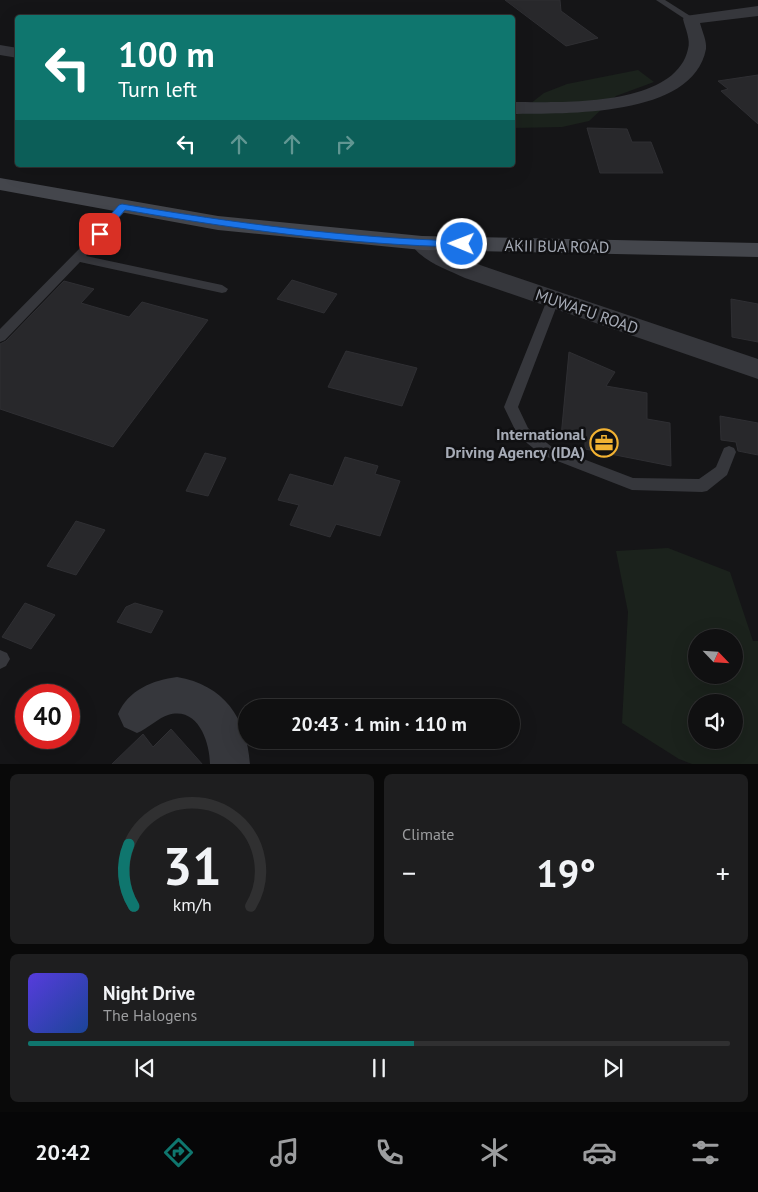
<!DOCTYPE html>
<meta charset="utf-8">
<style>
:root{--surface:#101011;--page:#1e1e1f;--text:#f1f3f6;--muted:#9c9d9f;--line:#303031;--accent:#0f766e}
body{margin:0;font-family:"PT Sans",sans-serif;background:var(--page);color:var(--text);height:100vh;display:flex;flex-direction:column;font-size:19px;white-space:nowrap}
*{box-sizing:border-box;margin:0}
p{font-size:16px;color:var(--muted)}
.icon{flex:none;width:28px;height:28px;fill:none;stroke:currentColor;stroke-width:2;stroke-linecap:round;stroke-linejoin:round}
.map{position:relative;height:764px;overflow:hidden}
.panel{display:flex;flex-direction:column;gap:10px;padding:10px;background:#090909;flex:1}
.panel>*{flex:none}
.hud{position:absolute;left:15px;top:15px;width:500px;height:152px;border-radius:5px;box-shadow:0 5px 20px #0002,0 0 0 1px var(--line);background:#0f766e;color:#fff;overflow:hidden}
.needle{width:32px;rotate:115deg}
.buttons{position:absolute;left:688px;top:629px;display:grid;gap:10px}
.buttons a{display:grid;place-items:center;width:55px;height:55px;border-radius:50%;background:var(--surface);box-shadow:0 5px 20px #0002,0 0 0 1px var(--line);font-size:25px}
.speed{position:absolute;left:15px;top:684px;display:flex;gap:10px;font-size:25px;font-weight:700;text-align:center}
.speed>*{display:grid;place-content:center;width:65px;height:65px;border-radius:50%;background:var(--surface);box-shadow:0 5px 20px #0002,0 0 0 1px var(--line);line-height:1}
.speed .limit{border:8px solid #d22;background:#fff;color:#111}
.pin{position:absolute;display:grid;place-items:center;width:42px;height:42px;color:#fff;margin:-21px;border-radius:10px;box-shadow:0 2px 8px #0006}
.me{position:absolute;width:55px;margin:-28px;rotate:271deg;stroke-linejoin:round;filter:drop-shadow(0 0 4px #0008)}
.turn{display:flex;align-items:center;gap:18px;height:105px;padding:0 20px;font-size:22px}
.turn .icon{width:65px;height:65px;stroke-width:2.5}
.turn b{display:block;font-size:35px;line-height:42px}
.lanes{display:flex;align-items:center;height:48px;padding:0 20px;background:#0003;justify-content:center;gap:25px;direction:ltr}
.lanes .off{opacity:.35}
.big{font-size:38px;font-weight:800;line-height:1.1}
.panel .card{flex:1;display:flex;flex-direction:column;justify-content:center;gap:8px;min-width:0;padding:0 18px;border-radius:8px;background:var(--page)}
.panel .dial{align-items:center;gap:0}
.dial svg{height:130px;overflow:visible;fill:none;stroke:var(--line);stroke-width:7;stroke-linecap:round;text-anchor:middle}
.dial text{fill:var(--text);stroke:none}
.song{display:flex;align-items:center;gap:15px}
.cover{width:60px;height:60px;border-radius:8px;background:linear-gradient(135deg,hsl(250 70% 55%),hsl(220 70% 35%))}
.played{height:5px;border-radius:2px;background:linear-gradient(90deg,var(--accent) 55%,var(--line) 55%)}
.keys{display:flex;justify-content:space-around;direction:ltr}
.heat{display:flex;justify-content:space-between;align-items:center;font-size:28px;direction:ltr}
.panel .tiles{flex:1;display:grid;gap:10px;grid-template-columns:1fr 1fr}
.card:last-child{grid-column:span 2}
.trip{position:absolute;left:238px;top:699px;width:282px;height:50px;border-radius:25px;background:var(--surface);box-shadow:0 5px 20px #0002,0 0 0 1px var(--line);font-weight:800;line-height:50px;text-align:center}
.tabs{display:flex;height:80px;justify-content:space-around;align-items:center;background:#060607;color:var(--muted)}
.tabs .icon{width:35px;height:35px}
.tabs .on{color:var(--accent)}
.tabs b{font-size:22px;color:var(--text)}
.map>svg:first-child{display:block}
</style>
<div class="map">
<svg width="758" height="765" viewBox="0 0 758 765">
<rect width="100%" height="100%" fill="#151517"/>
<!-- green -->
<g fill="#1b221c" fill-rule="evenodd">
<path d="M638,70L654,82L616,96L589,121L562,127L513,128L512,118L544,93L567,84Z"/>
<path d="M668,548L730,572L753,641H758V764H692L679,759L622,723L628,612L616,551ZM696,638H734V675H696ZM696,702H734V740H696Z"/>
</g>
<!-- building -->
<g fill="#28282b" stroke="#2f2f33">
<path d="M505,0H560L561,11L598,38L566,46Z"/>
<path d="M758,75V124L721,91L728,89L718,81Z"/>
<path d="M587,128L627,129L632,142H651L663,173H600Z"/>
<path d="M292,280L337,294L324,313L277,299Z"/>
<path d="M64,281L94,289L81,303L129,317L142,302L208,320L113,447L0,409V344L6,341Z"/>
<path d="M731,299L758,304V342L732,337Z"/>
<path d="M346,351L417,368L402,406L328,387Z"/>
<path d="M569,352L615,372L606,386L647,393V419L670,423L671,466L585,449V441L561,437Z"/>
<path d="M720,416L758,423V455L738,451L736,442L721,440Z"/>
<path d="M205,453L226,458L208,496L186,491Z"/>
<path d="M345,457L378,466L375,474L400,481L380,536L336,524L330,537L290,525L299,505L278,500L290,474L333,486Z"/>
<path d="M76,521L105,530L76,575L47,566Z"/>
<path d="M25,603L55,615L31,649L2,637Z"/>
<path d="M135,603L163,611L151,633L117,622L126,607Z"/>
<path d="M171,729L203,765H111L143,734L153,747Z"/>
</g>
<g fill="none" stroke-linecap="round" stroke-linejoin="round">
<!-- lane -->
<g fill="#36373c" fill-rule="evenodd">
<path d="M656,0H665L695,19L688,21Z"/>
<path d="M123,204L127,205V209L86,256L222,285L228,289L226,292L222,293L80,262L5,340L0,342V329L85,243L119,205Z"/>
<path d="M553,296L559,300L518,407L528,428L552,447L633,478L699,479L716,467L724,448L729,446L734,448L736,452L727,475L707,491L702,492L632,490L542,455L518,436L504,407L547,300Z"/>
<path d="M0,650L7,653L10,659L6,666L0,669Z"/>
</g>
<!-- street -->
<g fill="#36373c" fill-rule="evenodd">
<path d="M758,6V16L700,23C702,31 707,41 706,49C693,118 565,113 512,114V102C559,102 675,108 688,49C691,40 685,28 683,19L685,16Z"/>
<path d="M0,45L18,48V58L0,55Z"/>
<path d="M422,236L430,238L449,253L483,266L758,359V379L465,278C446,269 423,262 410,243L414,238Z"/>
<path d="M177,677C224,685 247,718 250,765H210C210,742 198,706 168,715C160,717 147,729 137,733L124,727L118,714C128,690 153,680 177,677Z"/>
</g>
<!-- secondary -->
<path fill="#44464c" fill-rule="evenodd" d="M0,178L218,216L422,236L758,243V257L422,250L218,230L0,190Z"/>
</g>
<!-- route -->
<path fill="#1a73e8" stroke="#114b97" d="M122,204C234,223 348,238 462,241L466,244L462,247C349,245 235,229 125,210L103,236H96V231L119,205Z"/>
<!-- icons -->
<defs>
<g id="office-ring" transform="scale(1.4375)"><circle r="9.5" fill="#101012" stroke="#f2b232" stroke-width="1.5"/><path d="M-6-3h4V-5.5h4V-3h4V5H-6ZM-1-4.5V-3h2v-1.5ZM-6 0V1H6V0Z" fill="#f2b232"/></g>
</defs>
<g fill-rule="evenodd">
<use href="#office-ring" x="604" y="443"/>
</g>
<g text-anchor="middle" stroke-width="5" stroke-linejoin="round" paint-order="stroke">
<!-- street labels -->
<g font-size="16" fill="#a7acb7" stroke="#101012">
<text transform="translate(557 246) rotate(1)" y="6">AKII BUA ROAD</text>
<text transform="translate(587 311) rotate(19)" y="6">MUWAFU ROAD</text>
</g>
<!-- poi labels -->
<g font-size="16" font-weight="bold" fill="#a7acb7" stroke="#101012" text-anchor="end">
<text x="585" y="440">International<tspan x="585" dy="18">Driving Agency (IDA)</tspan></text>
</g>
</g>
</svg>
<div class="buttons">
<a><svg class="needle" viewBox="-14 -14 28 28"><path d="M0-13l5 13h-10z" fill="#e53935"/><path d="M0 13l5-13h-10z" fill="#9c9d9f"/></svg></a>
<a><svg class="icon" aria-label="sound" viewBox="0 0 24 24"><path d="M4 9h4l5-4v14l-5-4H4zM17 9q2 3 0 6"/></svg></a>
</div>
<div class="speed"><div class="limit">40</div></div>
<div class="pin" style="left:100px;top:234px;background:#d93025"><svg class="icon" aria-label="arrive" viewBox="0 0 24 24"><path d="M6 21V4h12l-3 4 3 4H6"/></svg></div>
<svg class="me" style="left:462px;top:244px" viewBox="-20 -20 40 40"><circle r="17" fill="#1a73e8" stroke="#fff" stroke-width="3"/><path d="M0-11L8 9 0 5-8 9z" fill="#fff"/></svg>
<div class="trip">20:43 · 1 min · 110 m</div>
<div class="hud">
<div class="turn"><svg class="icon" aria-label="left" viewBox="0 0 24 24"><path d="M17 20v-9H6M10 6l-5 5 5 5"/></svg><div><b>100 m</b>Turn left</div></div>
<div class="lanes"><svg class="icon" aria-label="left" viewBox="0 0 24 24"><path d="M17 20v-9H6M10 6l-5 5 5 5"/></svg><svg class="icon off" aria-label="ahead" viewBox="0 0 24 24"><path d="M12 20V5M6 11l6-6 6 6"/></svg><svg class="icon off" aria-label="ahead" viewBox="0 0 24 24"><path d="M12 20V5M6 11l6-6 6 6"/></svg><svg class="icon off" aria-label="right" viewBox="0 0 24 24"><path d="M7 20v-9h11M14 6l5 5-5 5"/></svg></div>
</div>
</div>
<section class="panel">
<div class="tiles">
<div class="card dial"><svg viewBox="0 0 100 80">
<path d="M14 69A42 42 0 1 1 86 69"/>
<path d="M14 69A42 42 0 0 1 11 31" stroke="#0f766e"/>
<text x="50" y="56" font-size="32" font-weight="700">31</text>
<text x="50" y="72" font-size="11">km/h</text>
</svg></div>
<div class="card"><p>Climate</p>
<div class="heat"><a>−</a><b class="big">19°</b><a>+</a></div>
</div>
<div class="card">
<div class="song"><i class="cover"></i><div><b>Night Drive</b><p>The Halogens</p></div></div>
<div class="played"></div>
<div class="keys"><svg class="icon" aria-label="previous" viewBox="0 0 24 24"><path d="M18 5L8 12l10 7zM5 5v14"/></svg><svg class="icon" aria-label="pause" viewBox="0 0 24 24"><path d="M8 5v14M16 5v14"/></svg><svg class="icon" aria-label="next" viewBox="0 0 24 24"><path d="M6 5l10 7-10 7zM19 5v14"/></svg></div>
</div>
</div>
</section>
<nav class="tabs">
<b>20:42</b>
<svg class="icon on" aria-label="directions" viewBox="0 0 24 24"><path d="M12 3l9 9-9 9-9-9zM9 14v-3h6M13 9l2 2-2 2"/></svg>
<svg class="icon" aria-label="music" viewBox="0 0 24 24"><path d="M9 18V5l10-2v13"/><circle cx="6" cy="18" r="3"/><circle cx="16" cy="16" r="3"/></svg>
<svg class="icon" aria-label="phone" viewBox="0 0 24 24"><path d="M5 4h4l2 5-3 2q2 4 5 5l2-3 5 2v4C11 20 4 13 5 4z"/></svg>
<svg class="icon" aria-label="climate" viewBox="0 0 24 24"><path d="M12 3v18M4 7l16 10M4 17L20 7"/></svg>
<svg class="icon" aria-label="car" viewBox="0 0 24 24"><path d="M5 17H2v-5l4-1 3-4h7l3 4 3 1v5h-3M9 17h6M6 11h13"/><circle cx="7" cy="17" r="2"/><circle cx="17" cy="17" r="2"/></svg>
<svg class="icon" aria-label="filters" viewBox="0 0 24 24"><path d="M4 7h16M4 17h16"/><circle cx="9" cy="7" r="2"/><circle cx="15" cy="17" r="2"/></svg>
</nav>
